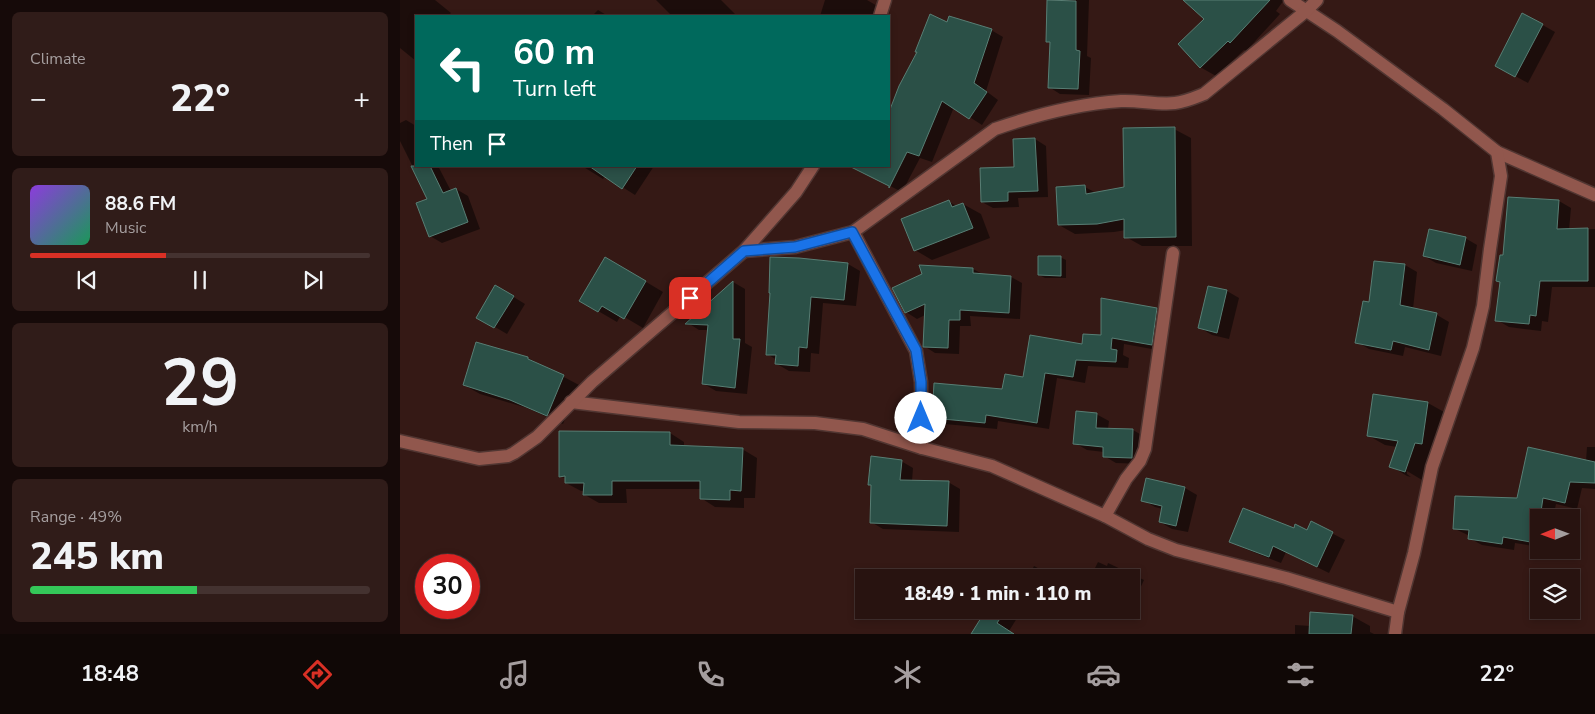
<!DOCTYPE html>
<meta charset="utf-8">
<style>
:root{--surface:#281310;--page:#301c19;--text:#f1f3f6;--muted:#a59e9f;--line:#443230;--accent:#d93025}
body{margin:0;font-family:"Nunito Sans",sans-serif;background:var(--page);color:var(--text);height:100vh;display:flex;flex-direction:column;font-size:19px;white-space:nowrap}
*{box-sizing:border-box;margin:0}
p{font-size:16px;color:var(--muted)}
.icon{flex:none;width:28px;height:28px;fill:none;stroke:currentColor;stroke-width:2;stroke-linecap:round;stroke-linejoin:round}
.map{position:relative;flex:1;overflow:hidden}
.drawer{display:flex;flex-direction:column;gap:12px;padding:12px;background:#160a09;width:400px}
.drawer>*{flex:none}
.top-card{position:absolute;left:15px;top:15px;width:475px;height:152px;border-radius:0px;box-shadow:0 2px 8px #0003,0 0 0 1px var(--line);background:#00695c;color:#fff;overflow:hidden}
.needle{width:32px;rotate:269deg}
.buttons{position:absolute;left:1130px;top:509px;display:grid;gap:10px}
.buttons a{display:grid;place-items:center;width:50px;height:50px;border-radius:0px;background:var(--surface);box-shadow:0 2px 8px #0003,0 0 0 1px var(--line);font-size:25px}
.speed{position:absolute;left:15px;top:554px;display:flex;gap:10px;font-size:25px;font-weight:700;text-align:center}
.speed>*{display:grid;place-content:center;width:65px;height:65px;border-radius:50%;background:var(--surface);box-shadow:0 2px 8px #0003,0 0 0 1px var(--line);line-height:1}
.speed .limit{border:8px solid #d22;background:#fff;color:#111}
.pin{position:absolute;display:grid;place-items:center;width:42px;height:42px;color:#fff;margin:-21px;border-radius:10px;box-shadow:0 2px 8px #0006}
.me{position:absolute;width:55px;margin:-28px;rotate:0deg;stroke-linejoin:round;filter:drop-shadow(0 0 4px #0008)}
.turn{display:flex;align-items:center;gap:18px;height:105px;padding:0 15px;font-size:22px}
.turn .icon{width:65px;height:65px;stroke-width:2.5}
.turn b{display:block;font-size:35px;line-height:42px}
.then{display:flex;align-items:center;height:48px;padding:0 15px;background:#0003;gap:10px;font-size:19px}
.big{font-size:38px;font-weight:800;line-height:1.1}
.drawer .card{flex:1;display:flex;flex-direction:column;justify-content:center;gap:8px;min-width:0;padding:0 18px;border-radius:8px;background:var(--page)}
.drawer .dial{align-items:center;gap:0}
.dial b{font-size:65px;line-height:1}
.song{display:flex;align-items:center;gap:15px}
.cover{width:60px;height:60px;border-radius:8px;background:linear-gradient(135deg,hsl(270 70% 55%),hsl(150 70% 35%))}
.played{height:5px;border-radius:2px;background:linear-gradient(90deg,var(--accent) 40%,var(--line) 40%)}
.keys{display:flex;justify-content:space-around;direction:ltr}
.heat{display:flex;justify-content:space-between;align-items:center;font-size:28px;direction:ltr}
.charge{height:8px;border-radius:4px;background:linear-gradient(90deg,#34c759 49%,var(--line) 0)}
.trip{position:absolute;left:455px;top:569px;width:285px;height:50px;border-radius:0px;background:var(--surface);box-shadow:0 2px 8px #0003,0 0 0 1px var(--line);font-weight:800;line-height:50px;text-align:center}
.tab-bar{display:flex;height:80px;justify-content:space-around;align-items:center;background:#100806;color:var(--muted)}
.tab-bar .icon{width:35px;height:35px}
.tab-bar .active{color:var(--accent)}
.tab-bar b{font-size:22px;color:var(--text)}
main{display:flex;flex:1;min-height:0}
.map>svg:first-child{display:block}
</style>
<main>
<section class="drawer">
<div class="card"><p>Climate</p>
<div class="heat"><a>−</a><b class="big">22°</b><a>+</a></div>
</div>
<div class="card">
<div class="song"><i class="cover"></i><div><b>88.6 FM</b><p>Music</p></div></div>
<div class="played"></div>
<div class="keys"><svg class="icon" aria-label="previous" viewBox="0 0 24 24"><path d="M18 5L8 12l10 7zM5 5v14"/></svg><svg class="icon" aria-label="pause" viewBox="0 0 24 24"><path d="M8 5v14M16 5v14"/></svg><svg class="icon" aria-label="next" viewBox="0 0 24 24"><path d="M6 5l10 7-10 7zM19 5v14"/></svg></div>
</div>
<div class="card dial"><b>29</b><p>km/h</p></div>
<div class="card"><p>Range · 49%</p><b class="big">245 km</b><div class="charge"></div></div>
</section>
<div class="map">
<svg width="1195" height="634" viewBox="0 0 1195 634">
<rect width="100%" height="100%" fill="#351915"/>
<!-- shadow -->
<g fill="#0007">
<path d="M0,0H35L51,13L48,16H16V61L0,48Z"/>
<path d="M256,0H321L336,15L272,16Z"/>
<path d="M425,0H467L479,7L476,16H420Z"/>
<path d="M659,0H689L687,56L691,58L689,95L660,94L649,87L651,43L648,41Z"/>
<path d="M797,0H884L876,11L880,14L846,51L844,50L816,76L800,67L806,19Z"/>
<path d="M198,10L208,16H192Z"/>
<path d="M1123,14L1155,32L1128,83L1108,72Z"/>
<path d="M548,23L591,30L603,37L586,91L598,100L582,125L554,107L532,162L520,158L502,192L474,178L489,166V115L500,87Z"/>
<path d="M6,120L16,126V166H38L51,191L56,189L68,196L80,229L42,243L30,236L29,199L0,141V123Z"/>
<path d="M774,129L791,138L792,246H742L726,237V230L714,232L675,234L659,225L685,187L696,193L725,188Z"/>
<path d="M635,139L646,146L648,197L618,198L619,207L593,208L582,202L616,168L615,140Z"/>
<path d="M182,166H254L235,195L205,176L203,179Z"/>
<path d="M1159,201L1171,208L1169,230L1195,229V287H1152L1148,322L1142,321L1141,331L1109,327L1097,320L1101,283L1097,281L1104,257Z"/>
<path d="M549,202L557,206L563,204L581,214L590,238L532,260L515,250Z"/>
<path d="M1065,238L1077,245L1072,271L1036,263L1024,256Z"/>
<path d="M660,257L666,260V278H645L639,275Z"/>
<path d="M206,258L263,292L243,328L221,315L217,322L181,301Z"/>
<path d="M448,264L460,271L456,306L423,303L419,354L411,353L410,372L389,371L377,364V360L367,354L371,293Z"/>
<path d="M1005,265L1017,272L1013,309L1037,315L1049,322L1041,356L1005,347L1003,356L969,349L957,342L970,303Z"/>
<path d="M573,269L584,275L611,277L622,283L620,319L570,316L571,326H560L559,354L535,353L524,346L525,315L517,319L506,312L524,274Z"/>
<path d="M333,282L345,289V343L352,347L347,394L316,391L304,384L309,330H299L288,323Z"/>
<path d="M96,286L125,304L107,334L78,317Z"/>
<path d="M827,291L839,298L829,339L812,335L800,328Z"/>
<path d="M756,309L768,316L763,351L724,344L723,355L729,358L728,368L688,366L685,383L657,378L649,429L598,421L597,429L545,424L533,418L603,390L684,346Z"/>
<path d="M128,358L179,385L163,424L127,408L80,394L64,385Z"/>
<path d="M1028,403L1044,412L1038,453L1032,452L1022,480L1007,471V474L1011,477L1007,476L991,466L997,447L985,445L969,436Z"/>
<path d="M696,414L709,421L708,429L733,430L745,437L744,464L716,463L704,456V452L687,450L675,443Z"/>
<path d="M270,433L284,442V447L342,449L357,458L355,498H344V508L315,507L301,498V489H226L227,503H199L185,495V491H181L166,483V479L160,476Z"/>
<path d="M1187,447H1195V489L1182,488L1177,509L1156,504L1153,518H1139V547L1115,543L1114,550L1082,545L1069,538L1070,536L1055,529L1118,499L1186,461Z"/>
<path d="M501,461L513,468L512,481L548,482L560,489L559,532L483,529L471,522Z"/>
<path d="M747,479L785,488L797,495L788,532L772,529L760,522L763,509L755,507L743,500Z"/>
<path d="M912,523L945,540L929,573L886,552L881,563L843,548L831,541L894,530L908,532Z"/>
<path d="M698,562L707,566L708,563L744,580L731,608V578H686L688,572L692,574Z"/>
<path d="M634,566L655,577L656,578H628Z"/>
<path d="M566,573L574,578H564Z"/>
<path d="M564,610H622L609,631L613,634H582L575,630L582,619Z"/>
<path d="M720,610H730L729,614Z"/>
<path d="M952,616L970,626V632L974,634H895V625L911,626Z"/>
</g>
<!-- building -->
<g fill="#2b5047" stroke="#587e74">
<path d="M647,0L676,1V50L680,51L678,89L648,88L650,42H646Z"/>
<path d="M783,0H870L830,43L828,41L800,68L778,44L804,19Z"/>
<path d="M1122,13L1143,24L1115,77L1095,66Z"/>
<path d="M530,14L547,22L549,16L592,29L574,83L587,92L569,119L542,101L519,156L507,152L489,188V186L449,166H489V112L499,86L517,52H515Z"/>
<path d="M775,127L776,237L724,238V219L697,224L658,225L656,187L685,185L686,194L724,187L723,128Z"/>
<path d="M635,138L638,191L608,192V201L581,202L580,168L614,167L613,139Z"/>
<path d="M11,166H30L43,193L56,188L68,222L29,237L16,203L27,199Z"/>
<path d="M189,166H237L222,189Z"/>
<path d="M1108,197L1159,200L1157,229L1188,228V281H1140L1136,316L1130,315L1129,324L1095,321L1100,282L1096,281L1100,255H1103Z"/>
<path d="M549,200L552,207L563,203L573,228L514,251L501,219Z"/>
<path d="M1029,229L1066,237L1060,265L1023,256Z"/>
<path d="M638,256H661V276L638,275Z"/>
<path d="M205,257L246,281L224,319L202,306L198,312L179,301Z"/>
<path d="M370,257L399,258L448,263L444,300L411,297L407,348L399,347L398,366L375,364L376,355H366L370,293H369Z"/>
<path d="M974,261L1005,264L1000,305L1037,313L1029,350L993,341L991,350L955,343L963,301L969,302Z"/>
<path d="M519,265L573,268V273L611,276L609,313L560,310V320H549L548,348L523,347L525,304L505,313L492,288L522,274Z"/>
<path d="M333,281V339H340L335,388L302,384L308,325L285,324Z"/>
<path d="M95,285L114,296L94,328L76,318Z"/>
<path d="M808,286L827,290L817,333L798,328Z"/>
<path d="M701,298L757,308L752,345L712,338L711,349L717,350L716,362L676,360L673,377L645,373L637,423L586,415L585,423L532,418L534,383L602,389L605,374L623,377L630,335L682,344L683,334L701,335Z"/>
<path d="M76,342L128,357V359L164,375L147,416L110,400L63,385Z"/>
<path d="M973,394L1028,402L1022,444L1015,443L1005,472L989,467L998,441L967,436Z"/>
<path d="M676,411L697,413L696,428L733,429L732,458L703,457V447L673,444Z"/>
<path d="M159,431L270,432V445L343,448L341,491L330,490V500L300,499V481H212V495H183L184,483H165V476L159,477Z"/>
<path d="M1128,447L1195,462V483L1170,482L1165,503L1143,498L1140,518H1139L1136,543L1103,537L1102,544L1068,539L1069,530L1053,529L1055,496L1117,498Z"/>
<path d="M471,456L502,460L500,480L549,481L547,526L470,523L471,485H468Z"/>
<path d="M746,478L785,487L776,526L759,522L762,506L741,501Z"/>
<path d="M843,508L894,528L895,524L907,530L911,521L933,532L917,567L873,546L869,557L829,542Z"/>
<path d="M564,610H606L597,623L614,634H571L581,618Z"/>
<path d="M910,612L953,615L951,634H909Z"/>
</g>
<g fill="none" stroke-linecap="round" stroke-linejoin="round">
<!-- minor casing -->
<g stroke="#513632" stroke-width="15">
<g id="minor">
<path d="M890,0L937,31L1043,109L1097,152L1195,195"/>
<path d="M480,16L485,0"/>
<path d="M453,232L516,351L521,382L522,448"/>
<path d="M344,251L395,247L453,232L595,129C635,115 678,104 721,101C739,100 757,105 775,103C785,102 794,98 804,94L906,11L917,0"/>
<path d="M171,402L339,422L415,423L463,429L522,448L592,466L705,516L748,539L776,550L886,578L998,612"/>
<path d="M0,441L79,459L108,456L114,453L137,437L192,382L344,251L396,192L413,166"/>
<path d="M705,516L726,479L740,461L745,449L773,253"/>
<path d="M995,634L998,612L1014,553L1032,467L1073,348L1083,306L1090,249L1101,176L1097,152"/>
</g>
</g>
<!-- minor -->
<use href="#minor" stroke="#91574d" stroke-width="12"/>
</g>
<g fill="none" stroke-linecap="round" stroke-linejoin="round">
<!-- route casing -->
<g stroke="#114b97" stroke-width="12">
<path id="route" d="M290,298L344,251L395,247L452,232L516,350L521,382V418"/>
</g>
<!-- route -->
<use href="#route" stroke="#1a73e8" stroke-width="9"/>
</g>
</svg>
<div class="buttons">
<a><svg class="needle" viewBox="-14 -14 28 28"><path d="M0-13l5 13h-10z" fill="#e53935"/><path d="M0 13l5-13h-10z" fill="#a59e9f"/></svg></a>
<a><svg class="icon" aria-label="layers" viewBox="0 0 24 24"><path d="M12 4l9 5-9 5-9-5zM3 14l9 5 9-5"/></svg></a>
</div>
<div class="speed"><div class="limit">30</div></div>
<div class="pin" style="left:290px;top:298px;background:#d93025"><svg class="icon" aria-label="arrive" viewBox="0 0 24 24"><path d="M6 21V4h12l-3 4 3 4H6"/></svg></div>
<svg class="me" style="left:521px;top:418px" viewBox="-20 -20 40 40"><circle r="19" fill="#fff"/><path d="M0-13L10 11 0 6-10 11z" fill="#1a73e8"/></svg>
<div class="trip">18:49 · 1 min · 110 m</div>
<div class="top-card">
<div class="turn"><svg class="icon" aria-label="left" viewBox="0 0 24 24"><path d="M17 20v-9H6M10 6l-5 5 5 5"/></svg><div><b>60 m</b>Turn left</div></div>
<div class="then">Then<svg class="icon" aria-label="arrive" viewBox="0 0 24 24"><path d="M6 21V4h12l-3 4 3 4H6"/></svg></div>
</div>
</div>
</main>
<nav class="tab-bar">
<b>18:48</b>
<svg class="icon active" aria-label="directions" viewBox="0 0 24 24"><path d="M12 3l9 9-9 9-9-9zM9 14v-3h6M13 9l2 2-2 2"/></svg>
<svg class="icon" aria-label="music" viewBox="0 0 24 24"><path d="M9 18V5l10-2v13"/><circle cx="6" cy="18" r="3"/><circle cx="16" cy="16" r="3"/></svg>
<svg class="icon" aria-label="phone" viewBox="0 0 24 24"><path d="M5 4h4l2 5-3 2q2 4 5 5l2-3 5 2v4C11 20 4 13 5 4z"/></svg>
<svg class="icon" aria-label="climate" viewBox="0 0 24 24"><path d="M12 3v18M4 7l16 10M4 17L20 7"/></svg>
<svg class="icon" aria-label="car" viewBox="0 0 24 24"><path d="M5 17H2v-5l4-1 3-4h7l3 4 3 1v5h-3M9 17h6M6 11h13"/><circle cx="7" cy="17" r="2"/><circle cx="17" cy="17" r="2"/></svg>
<svg class="icon" aria-label="filters" viewBox="0 0 24 24"><path d="M4 7h16M4 17h16"/><circle cx="9" cy="7" r="2"/><circle cx="15" cy="17" r="2"/></svg>
<b>22°</b>
</nav>
